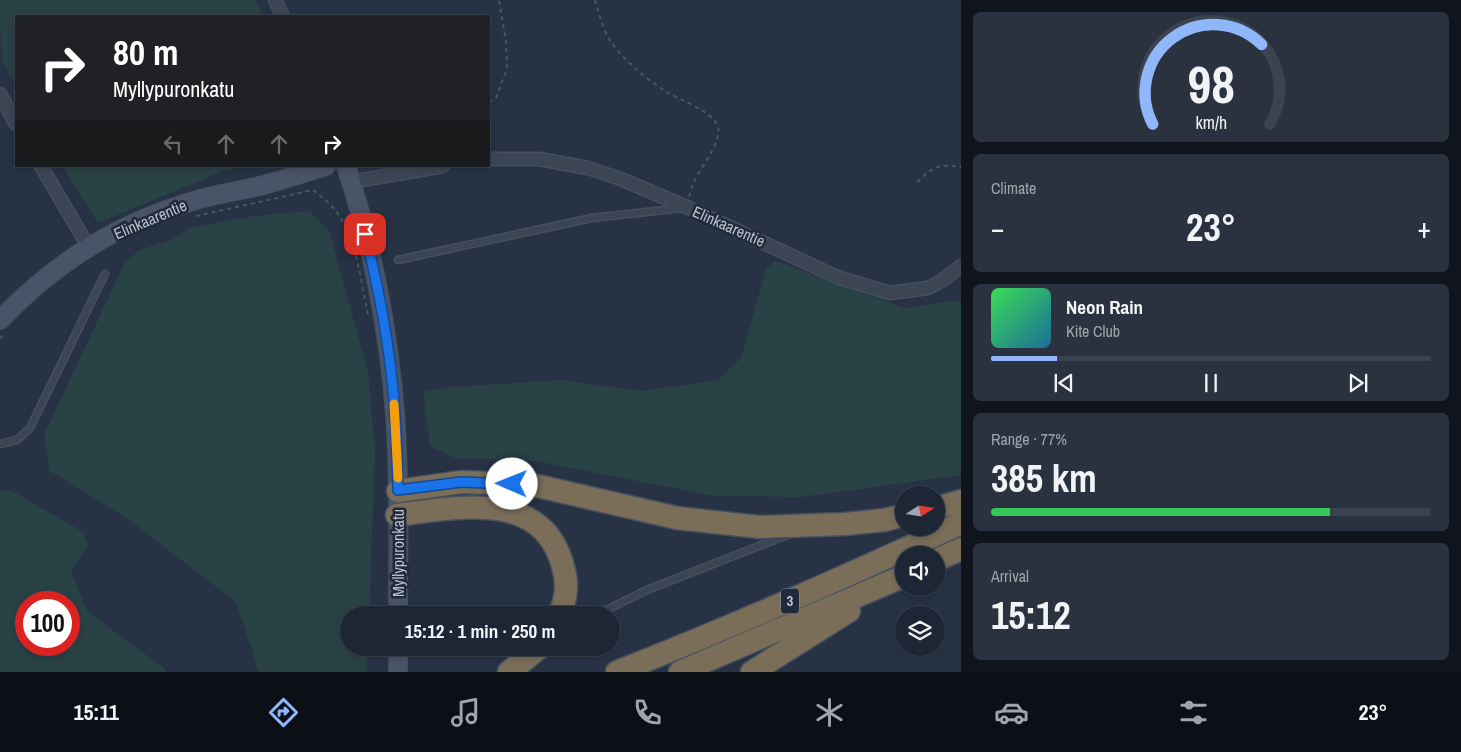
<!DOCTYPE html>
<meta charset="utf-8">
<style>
:root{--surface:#1d2634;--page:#2a3240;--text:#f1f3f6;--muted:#a0a5ac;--line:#3b434f;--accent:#91b7fb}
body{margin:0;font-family:"Archivo Narrow",sans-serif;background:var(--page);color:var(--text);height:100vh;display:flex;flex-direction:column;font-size:19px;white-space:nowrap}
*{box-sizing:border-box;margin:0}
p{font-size:16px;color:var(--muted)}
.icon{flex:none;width:28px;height:28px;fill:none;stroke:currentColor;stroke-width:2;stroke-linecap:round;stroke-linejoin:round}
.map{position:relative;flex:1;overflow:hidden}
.side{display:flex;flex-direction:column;gap:12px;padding:12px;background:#10151d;width:500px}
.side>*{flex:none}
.banner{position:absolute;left:15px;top:15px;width:475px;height:152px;border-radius:0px;box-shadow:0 2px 8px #0003,0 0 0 1px var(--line);background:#202124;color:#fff;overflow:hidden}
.needle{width:32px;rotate:78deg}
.buttons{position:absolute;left:895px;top:486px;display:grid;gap:10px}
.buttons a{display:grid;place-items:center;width:50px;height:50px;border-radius:50%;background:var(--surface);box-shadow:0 2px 8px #0003,0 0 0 1px var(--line);font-size:25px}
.speed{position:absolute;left:15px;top:591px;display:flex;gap:10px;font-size:25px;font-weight:700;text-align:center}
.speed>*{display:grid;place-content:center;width:65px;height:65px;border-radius:50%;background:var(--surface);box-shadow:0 2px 8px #0003,0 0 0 1px var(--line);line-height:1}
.speed .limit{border:8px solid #d22;background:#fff;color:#111}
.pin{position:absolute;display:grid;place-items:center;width:42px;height:42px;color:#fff;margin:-21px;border-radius:10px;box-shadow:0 2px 8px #0006}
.me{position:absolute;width:55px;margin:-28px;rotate:271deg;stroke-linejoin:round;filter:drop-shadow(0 0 4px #0008)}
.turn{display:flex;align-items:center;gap:18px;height:105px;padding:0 15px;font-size:22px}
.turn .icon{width:65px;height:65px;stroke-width:2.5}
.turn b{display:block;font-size:35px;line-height:42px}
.lanes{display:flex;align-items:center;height:48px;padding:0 15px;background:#0003;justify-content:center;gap:25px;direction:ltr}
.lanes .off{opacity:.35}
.big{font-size:38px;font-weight:800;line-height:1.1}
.side .widget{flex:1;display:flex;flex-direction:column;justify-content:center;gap:8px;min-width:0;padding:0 18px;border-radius:8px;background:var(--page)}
.side .dial{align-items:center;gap:0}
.dial svg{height:130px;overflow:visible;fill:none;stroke:var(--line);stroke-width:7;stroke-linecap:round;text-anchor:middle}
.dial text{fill:var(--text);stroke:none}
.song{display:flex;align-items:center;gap:15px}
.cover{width:60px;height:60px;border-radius:8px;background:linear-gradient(135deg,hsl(130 70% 55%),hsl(200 70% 35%))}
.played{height:5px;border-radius:2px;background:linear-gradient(90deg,var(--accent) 15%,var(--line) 15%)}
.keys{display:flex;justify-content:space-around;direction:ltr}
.heat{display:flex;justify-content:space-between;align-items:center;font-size:28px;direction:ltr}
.charge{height:8px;border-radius:4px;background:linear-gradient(90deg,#34c759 77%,var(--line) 0)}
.trip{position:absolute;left:340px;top:606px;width:280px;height:50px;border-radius:25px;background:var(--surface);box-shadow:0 2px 8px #0003,0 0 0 1px var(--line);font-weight:800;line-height:50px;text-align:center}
.dock{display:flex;height:80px;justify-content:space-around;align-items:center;background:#0c0f15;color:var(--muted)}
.dock .icon{width:35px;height:35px}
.dock .active{color:var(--accent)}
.dock b{font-size:22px;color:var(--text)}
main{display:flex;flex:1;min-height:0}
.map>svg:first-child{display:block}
</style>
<main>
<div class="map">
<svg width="961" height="672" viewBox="0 0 961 672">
<rect width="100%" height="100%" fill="#273345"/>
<!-- green -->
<g fill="#294246" fill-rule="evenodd">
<path d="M0,0H255L263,16H16V86L4,64L0,31Z"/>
<path d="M63,166H242L221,172L98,223Z"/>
<path d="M309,211L329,231L368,372L375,452L369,615H349V648H368L366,672H259L236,602L128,519L50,471L44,435L125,262L140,250L173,239L192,227L254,216Z"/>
<path d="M775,261L905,308L961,300V475L801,497L715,496L535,461L455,458L430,446L423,392L452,387L562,380L642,391L718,380L741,358L766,269Z"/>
<path d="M0,491H12L83,532L88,545L71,572L87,611L165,669L166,672H0ZM69,602V645H26V602Z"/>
</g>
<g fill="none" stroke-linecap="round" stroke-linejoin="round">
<!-- lane casing -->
<g stroke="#454e5e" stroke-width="9">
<g id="lane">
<path d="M398,260L592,218L682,208"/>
<path d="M0,444L17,440L30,428L105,274"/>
<path d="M596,615L647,590L787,535"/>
</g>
</g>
<!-- street casing -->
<g stroke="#454e5e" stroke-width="15">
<g id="street">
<path d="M275,0L283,16"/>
<path d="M0,94L16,124"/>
<path d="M489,159H539L588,168L621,179L689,208L837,277L890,293L928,288L943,280L961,266"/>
<path d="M41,166L88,246"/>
<path d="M351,182L443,166"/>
</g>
</g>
<!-- secondary casing -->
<g stroke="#454e5e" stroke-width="20">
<g id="secondary">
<path d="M346,166C372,244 389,333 395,414C400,481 398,548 398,615"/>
<path d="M0,320C58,260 119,222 200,199C222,193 245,190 267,184C287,179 306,172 326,166"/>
<path d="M398,648V672"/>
</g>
</g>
<!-- highway casing -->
<g stroke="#46505f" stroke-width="25">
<g id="highway">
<path d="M398,491L461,482L529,484L677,518L759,527L845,524L885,520L904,515"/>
<path d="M936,508L961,501"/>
<path d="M397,515C453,508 538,489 561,560C568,580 568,596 559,615"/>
<path d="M936,560L961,549"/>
<path d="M509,672L539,648"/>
<path d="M617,672C734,626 848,576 961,523"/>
<path d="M680,672L904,576"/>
<path d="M752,672L849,611"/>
</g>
</g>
<!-- path -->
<g stroke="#435a5d" stroke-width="2" stroke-dasharray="4 4" stroke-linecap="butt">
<path d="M595,0C599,15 604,33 614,46C627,63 647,79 665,91C678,99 714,112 718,127C722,142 700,168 694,182C692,187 690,192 689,197"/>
<path d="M489,102L496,98L507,69L506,42L499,0"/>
<path d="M917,182C934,166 938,164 961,167"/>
<path d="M196,216L313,190C322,197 331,204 338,214C357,242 361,282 368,315"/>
<path d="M0,339L5,333"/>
</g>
<!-- lane -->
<use href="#lane" stroke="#3c4554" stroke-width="6"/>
<!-- street -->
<use href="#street" stroke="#3c4554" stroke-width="12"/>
<!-- secondary -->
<use href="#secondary" stroke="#4a5468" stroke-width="18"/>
<!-- highway -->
<use href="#highway" stroke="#7b6e59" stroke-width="22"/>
</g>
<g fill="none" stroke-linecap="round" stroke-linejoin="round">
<!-- route casing -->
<g stroke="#114b97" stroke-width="12">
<path id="route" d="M365,234C380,293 391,354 395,414C397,440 397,465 398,490L461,482L512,484"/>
</g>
<!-- route -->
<use href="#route" stroke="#1a73e8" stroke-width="9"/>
<!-- slow -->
<path stroke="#f59e0b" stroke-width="9" d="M394,404L398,478"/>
</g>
<g text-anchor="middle" stroke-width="5" stroke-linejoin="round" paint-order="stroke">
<!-- shield labels -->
<rect fill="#202a3a" stroke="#8b94a2" stroke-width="1" x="781" y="588.5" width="18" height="25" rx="4"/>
<g font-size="15" font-weight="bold" fill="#b9c1ce">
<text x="790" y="606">3</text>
</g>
<!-- street labels -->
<g font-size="16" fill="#b9c1ce" stroke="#202a3a">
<text transform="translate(150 219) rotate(-23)" y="6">Elinkaarentie</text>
<text transform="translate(729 226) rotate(24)" y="6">Elinkaarentie</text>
<text transform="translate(398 553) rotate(-90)" y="6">Myllypuronkatu</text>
</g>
</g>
</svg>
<div class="buttons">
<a><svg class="needle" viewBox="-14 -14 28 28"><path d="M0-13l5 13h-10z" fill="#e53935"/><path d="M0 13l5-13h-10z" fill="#a0a5ac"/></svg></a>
<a><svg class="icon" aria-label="sound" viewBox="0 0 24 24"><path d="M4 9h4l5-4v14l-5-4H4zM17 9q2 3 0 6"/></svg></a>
<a><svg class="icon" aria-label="layers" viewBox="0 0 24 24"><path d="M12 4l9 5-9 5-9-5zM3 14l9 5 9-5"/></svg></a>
</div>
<div class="speed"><div class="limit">100</div></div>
<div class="pin" style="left:365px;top:234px;background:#d93025"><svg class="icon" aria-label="arrive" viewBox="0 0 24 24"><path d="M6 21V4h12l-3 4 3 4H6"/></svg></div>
<svg class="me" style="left:512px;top:484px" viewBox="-20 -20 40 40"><circle r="19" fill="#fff"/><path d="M0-13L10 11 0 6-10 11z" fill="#1a73e8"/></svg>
<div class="trip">15:12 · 1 min · 250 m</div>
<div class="banner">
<div class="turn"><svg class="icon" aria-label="right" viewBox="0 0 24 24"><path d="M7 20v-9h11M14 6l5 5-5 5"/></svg><div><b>80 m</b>Myllypuronkatu</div></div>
<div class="lanes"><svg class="icon off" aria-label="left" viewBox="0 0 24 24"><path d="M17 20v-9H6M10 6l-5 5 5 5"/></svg><svg class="icon off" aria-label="ahead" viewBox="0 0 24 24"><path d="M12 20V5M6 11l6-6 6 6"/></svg><svg class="icon off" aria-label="ahead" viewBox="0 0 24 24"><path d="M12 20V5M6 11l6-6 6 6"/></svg><svg class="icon" aria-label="right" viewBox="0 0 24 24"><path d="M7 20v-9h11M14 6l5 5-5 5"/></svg></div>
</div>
</div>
<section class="side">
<div class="widget dial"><svg viewBox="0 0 100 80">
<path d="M14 69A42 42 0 1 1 86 69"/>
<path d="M14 69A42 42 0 0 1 81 20" stroke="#91b7fb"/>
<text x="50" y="56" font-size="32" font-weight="700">98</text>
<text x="50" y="72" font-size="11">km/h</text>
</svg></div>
<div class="widget"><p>Climate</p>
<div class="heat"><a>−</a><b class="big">23°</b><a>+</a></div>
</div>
<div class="widget">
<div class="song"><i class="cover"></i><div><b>Neon Rain</b><p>Kite Club</p></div></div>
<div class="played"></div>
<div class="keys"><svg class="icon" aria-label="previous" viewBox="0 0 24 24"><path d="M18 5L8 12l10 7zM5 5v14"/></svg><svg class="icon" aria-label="pause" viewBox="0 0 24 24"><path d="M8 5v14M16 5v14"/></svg><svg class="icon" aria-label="next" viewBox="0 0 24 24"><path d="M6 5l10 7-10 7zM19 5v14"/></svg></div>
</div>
<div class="widget"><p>Range · 77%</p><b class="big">385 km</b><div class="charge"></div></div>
<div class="widget"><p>Arrival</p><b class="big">15:12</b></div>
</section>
</main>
<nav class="dock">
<b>15:11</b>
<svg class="icon active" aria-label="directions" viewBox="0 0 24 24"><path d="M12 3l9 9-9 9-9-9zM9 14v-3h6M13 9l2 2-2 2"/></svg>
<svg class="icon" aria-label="music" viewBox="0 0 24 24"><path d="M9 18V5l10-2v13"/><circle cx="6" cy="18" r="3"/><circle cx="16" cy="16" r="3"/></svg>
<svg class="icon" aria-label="phone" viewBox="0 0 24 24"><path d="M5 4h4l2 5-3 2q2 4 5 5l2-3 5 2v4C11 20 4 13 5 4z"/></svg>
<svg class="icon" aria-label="climate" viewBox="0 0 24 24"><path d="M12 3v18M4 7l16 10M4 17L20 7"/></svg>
<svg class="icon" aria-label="car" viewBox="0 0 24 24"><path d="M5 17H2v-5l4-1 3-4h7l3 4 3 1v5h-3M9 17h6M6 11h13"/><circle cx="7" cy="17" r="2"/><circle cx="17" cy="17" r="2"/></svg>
<svg class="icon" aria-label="filters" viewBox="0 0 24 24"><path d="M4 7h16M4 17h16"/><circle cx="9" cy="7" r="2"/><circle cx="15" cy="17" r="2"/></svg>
<b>23°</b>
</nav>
